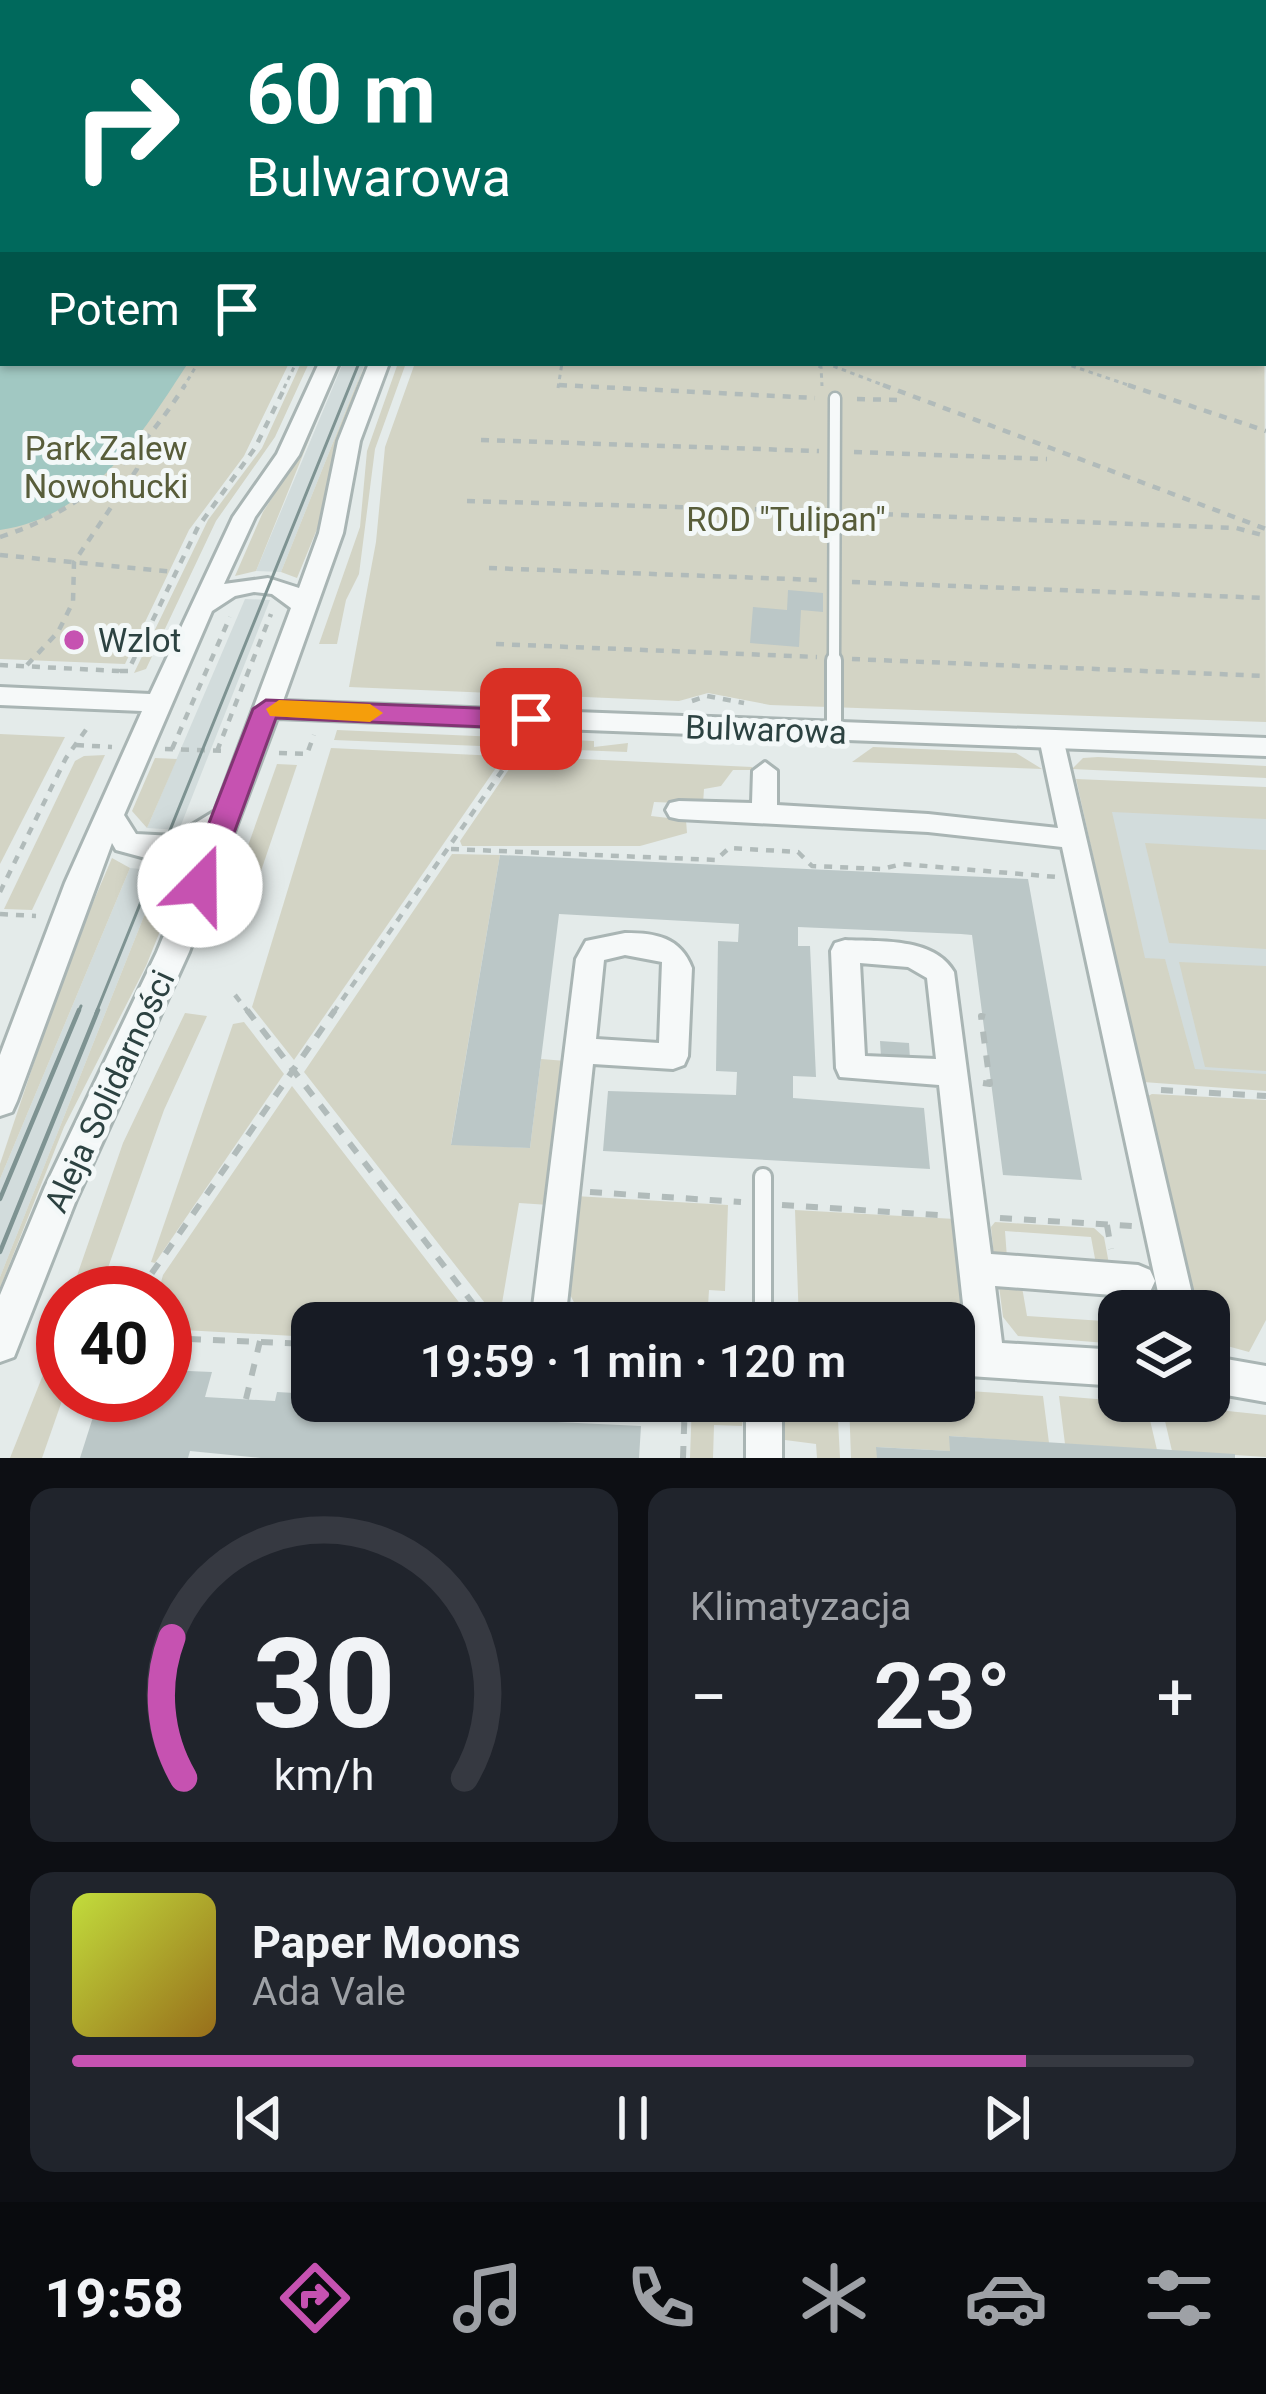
<!DOCTYPE html>
<html lang="pl">
<meta charset="utf-8">
<style>
:root{--surface:#171b24;--page:#20242c;--text:#f1f3f6;--muted:#9ea1a6;--line:#363941;--accent:#c652b1}
body{margin:0;font-family:Roboto,sans-serif;background:var(--page);color:var(--text);height:100vh;display:flex;flex-direction:column;font-size:45px;white-space:nowrap}
*{box-sizing:border-box;margin:0}
p{font-size:39px;color:var(--muted)}
.icon{flex:none;width:66px;height:66px;fill:none;stroke:currentColor;stroke-width:2;stroke-linecap:round;stroke-linejoin:round}
.map{position:relative;height:1458px;overflow:hidden}
.panel{display:flex;flex-direction:column;gap:30px;padding:30px;background:#0d0f14;flex:1}
.panel>*{flex:none}
.hud{position:absolute;left:0px;top:0px;width:1266px;height:366px;box-shadow:0 3px 9px #0004;background:#00695c;color:#fff;overflow:hidden}
.tools{position:absolute;left:1098px;top:1290px;display:grid;gap:24px}
.tools a{display:grid;place-items:center;width:132px;height:132px;border-radius:24px;background:var(--surface);box-shadow:0 3px 9px #0004;font-size:60px}
.speed{position:absolute;left:36px;top:1266px;display:flex;gap:24px;font-size:60px;font-weight:700;text-align:center}
.speed>*{display:grid;place-content:center;width:156px;height:156px;border-radius:50%;background:var(--surface);box-shadow:0 3px 9px #0004;line-height:1}
.speed .limit{border:18px solid #d22;background:#fff;color:#111}
.pin{position:absolute;display:grid;place-items:center;width:102px;height:102px;color:#fff;margin:-51px;border-radius:24px;box-shadow:0 6px 18px #0006}
.me{position:absolute;width:132px;margin:-66px;rotate:22deg;stroke-linejoin:round;filter:drop-shadow(0 0 9px #0008)}
.turn{display:flex;align-items:center;gap:42px;height:252px;padding:0 48px;font-size:54px}
.turn .icon{width:156px;height:156px;stroke-width:2.5}
.turn b{display:block;font-size:84px;line-height:102px}
.then{display:flex;align-items:center;height:114px;padding:0 48px;background:#0003;gap:24px;font-size:45px}
.big{font-size:90px;font-weight:600;line-height:1.1}
.panel .tile{flex:1;display:flex;flex-direction:column;justify-content:center;gap:18px;min-width:0;padding:0 42px;border-radius:24px;background:var(--page)}
.panel .dial{align-items:center;gap:0}
.dial svg{height:312px;overflow:visible;fill:none;stroke:var(--line);stroke-width:7;stroke-linecap:round;text-anchor:middle}
.dial text{fill:var(--text);stroke:none}
.song{display:flex;align-items:center;gap:36px}
.cover{width:144px;height:144px;border-radius:18px;background:linear-gradient(135deg,hsl(70 70% 55%),hsl(40 70% 35%))}
.played{height:12px;border-radius:6px;background:linear-gradient(90deg,var(--accent) 85%,var(--line) 85%)}
.keys{display:flex;justify-content:space-around;direction:ltr}
.heat{display:flex;justify-content:space-between;align-items:center;font-size:66px;direction:ltr}
.panel .tiles{flex:1;display:grid;gap:30px;grid-template-columns:1fr 1fr}
.tile:last-child{grid-column:span 2}
.trip{position:absolute;left:291px;top:1302px;width:684px;height:120px;border-radius:24px;background:var(--surface);box-shadow:0 3px 9px #0004;font-weight:600;line-height:120px;text-align:center}
.dock{display:flex;height:192px;justify-content:space-around;align-items:center;background:#090b0e;color:var(--muted)}
.dock .icon{width:84px;height:84px}
.dock .current{color:var(--accent)}
.dock b{font-size:54px;color:var(--text)}
.map>svg:first-child{display:block}
</style>
<div class="map">
<svg width="1266" height="1458" viewBox="0 0 1266 1458">
<rect width="100%" height="100%" fill="#e4ebea"/>
<!-- built -->
<g fill="#d2dcdc">
<path d="M343,363H365L281,572L256,571Z"/>
<path d="M245,599L270,600L179,830L147,828Z"/>
<path d="M1100,793L1266,799V1082L1170,1076Z"/>
<path d="M130,868L162,871L0,1277V1179Z"/>
</g>
<!-- green -->
<g fill="#d3d4c5">
<path d="M1263,36L1266,722L770,705L708,693L679,701L349,687L376,542L385,447L415,363H1263Z"/>
<path d="M0,140L3,363H289L244,456L189,530L125,664L0,659Z"/>
<path d="M301,363H309L275,437L216,521L146,669L134,673L208,520L262,448Z"/>
<path d="M340,363L256,571L235,576L263,512L302,451Z"/>
<path d="M365,363L333,453L322,517L297,578L281,572Z"/>
<path d="M398,363H406L375,449L359,574L346,600L337,644H319L360,527L367,451Z"/>
<path d="M337,730L594,741V747L628,743L627,752L334,740Z"/>
<path d="M0,734L65,737L0,864Z"/>
<path d="M873,747L1016,753L1042,769L852,762Z"/>
<path d="M331,748L498,756L500,762L294,1060L252,1007Z"/>
<path d="M105,755L32,910L4,909L75,761L84,756Z"/>
<path d="M518,756L752,767L753,770H733L721,786L704,789L703,804L654,802L651,816L686,820L687,833L640,846H462L460,841Z"/>
<path d="M1098,757L1266,766V778L1072,769L1083,758Z"/>
<path d="M155,758L177,759L147,828L132,811Z"/>
<path d="M277,764L297,765L244,921L222,919Z"/>
<path d="M1076,779L1266,787V819L1112,812L1145,958L1165,959L1195,1069L1266,1074V1091L1143,1082Z"/>
<path d="M1145,843L1266,850V949L1169,943Z"/>
<path d="M452,854L500,855L451,1144L530,1148L541,1059L566,1061L549,1205L519,1203L499,1321L304,1072Z"/>
<path d="M112,858L130,868L0,1179V1164L68,961Z"/>
<path d="M187,864L146,966L64,1127L0,1288V1277L162,871Z"/>
<path d="M1179,962L1266,966V1071L1205,1067Z"/>
<path d="M185,1013L207,1016L164,1110L99,1293H71L123,1143Z"/>
<path d="M244,1022L284,1074L155,1263L151,1262L233,1024Z"/>
<path d="M292,1086L475,1323H312V1337L165,1329V1293H158L163,1275Z"/>
<path d="M1152,1094L1266,1100V1320L1249,1352L1209,1341V1311H1195L1146,1097Z"/>
<path d="M575,1196L728,1205L725,1291L709,1290L707,1322L592,1314C549,1304 572,1229 575,1196Z"/>
<path d="M795,1210L955,1219L964,1322L954,1331V1323H799Z"/>
<path d="M995,1222L1094,1228L1104,1237L1109,1264H1096L1091,1237L1005,1231L1007,1258L994,1257L991,1227Z"/>
<path d="M999,1286L1022,1287L1027,1316L1119,1322V1344L1018,1336L1003,1317Z"/>
<path d="M58,1337H63L64,1395L42,1458H10Z"/>
<path d="M954,1390L1043,1396L1049,1443L950,1436V1451L877,1447V1458H851L849,1401H954Z"/>
<path d="M1059,1396L1146,1403L1157,1450L1065,1444Z"/>
<path d="M692,1401H746L742,1426L714,1425L713,1458H690Z"/>
<path d="M785,1401H837L840,1458H817L816,1444L785,1440Z"/>
<path d="M1161,1404L1266,1415V1457L1172,1451Z"/>
</g>
<!-- water -->
<path fill="#a1c8c2" d="M0,273L3,363H188C142,434 91,517 0,530Z"/>
<g fill="none" stroke-linecap="round" stroke-linejoin="round">
<!-- river -->
<g fill="#a1c8c2" fill-rule="evenodd">
<rect x="0" y="144" width="3" height="18"/>
<path d="M1263,229L1266,230V250L1263,249Z"/>
</g>
</g>
<!-- building -->
<g fill="#bbc7c7">
<path d="M788,590L823,593V612L801,610L799,647L750,643L753,607L787,610Z"/>
<path d="M500,855L1028,879L1082,1180L1003,1175L972,935L961,934L798,927V946H810L816,1077L793,1076V1098L924,1108L930,1169L603,1151L608,1091L736,1095L737,1072L716,1071L718,941L738,942L739,924L559,914L530,1148L451,1145Z"/>
<path d="M880,1041L909,1043L910,1059L881,1057Z"/>
<path d="M165,1370L212,1372L205,1397L275,1401L277,1392L312,1394V1401L558,1408L557,1422L641,1426L639,1458H261L190,1451L188,1458H80L100,1395H165Z"/>
<path d="M949,1436L1235,1454V1458H877L876,1447L950,1451Z"/>
</g>
<g fill="none" stroke-linecap="round" stroke-linejoin="round">
<!-- service-far3 casing -->
<g stroke="#a9b5b4" stroke-width="9">
<path id="service-far3" d="M1184,0L1235,3"/>
</g>
<!-- service-far2 casing -->
<g stroke="#a9b5b4" stroke-width="15">
<path id="service-far2" d="M834,663L835,398"/>
</g>
<!-- service-far1 casing -->
<g stroke="#a9b5b4" stroke-width="20">
<path id="service-far1" d="M834,731V660"/>
</g>
<!-- service casing -->
<g stroke="#a9b5b4" stroke-width="22">
<path id="service" d="M763,1177V1323"/>
</g>
<!-- minor casing -->
<g stroke="#a9b5b4" stroke-width="6">
<g id="minor">
<path d="M162,0H174L159,3Z"/>
<path d="M316,0H328L315,3Z"/>
<rect x="695" y="0" width="12" height="3"/>
<path d="M0,50L3,51V59L0,58Z"/>
<path d="M1051,730L1063,738L1196,1311H1162L1062,847L928,832L679,819L670,817L666,810L670,803L679,801L752,803L753,771L765,762L777,771V805L928,814L1058,828L1039,738Z"/>
<path d="M625,933C656,933 680,937 692,968L688,1056L684,1065L673,1069L593,1064L565,1323H531L576,959L586,941ZM625,955L662,962L659,1043L596,1039L604,960Z"/>
<path d="M845,940C880,942 934,937 954,972L991,1254L1138,1265L1150,1270L1155,1281L1150,1292L1138,1297L995,1286L1002,1343L1119,1350V1386L954,1375V1339L967,1340L939,1085L840,1077L836,1068L831,951L835,943ZM860,963L908,967L927,978L936,1059L865,1056Z"/>
<path d="M1209,1356L1266,1366V1402L1209,1392Z"/>
<rect x="746" y="1401" width="36" height="57"/>
</g>
</g>
<!-- tertiary casing -->
<g stroke="#a9b5b4" stroke-width="6">
<path id="tertiary" d="M319,363H339L299,455L255,517L224,584L268,578L299,588L319,533L338,441L369,363H389L360,441L343,533L283,701L1266,738V756L277,718L189,952L76,1200L14,1357L0,1362V1295L45,1187L157,952L199,850L153,860L116,850L112,843L17,1101L12,1112L0,1116V1055L65,883L142,711L0,705V687L150,694L233,517L277,454ZM254,592L272,594L291,608L215,811L174,836L136,834L124,815L212,611L235,596Z"/>
</g>
<!-- path-far2 -->
<g stroke="#b1bbba" stroke-width="3" stroke-dasharray="4.5 4.5" stroke-linecap="butt">
<path d="M810,363L821,367L822,386"/>
<path d="M825,363L891,388"/>
<path d="M1063,363L1137,388"/>
<path d="M183,388L198,363"/>
<path d="M284,388L296,363"/>
<path d="M558,388L562,363"/>
</g>
<!-- path-far1 -->
<g stroke="#b1bbba" stroke-width="4.5" stroke-dasharray="8 8" stroke-linecap="butt">
<path d="M559,385L815,398"/>
<path d="M883,385L1266,529"/>
<path d="M1128,385L1266,431"/>
<path d="M857,399L899,400"/>
<path d="M481,440L819,451"/>
<path d="M854,452L1047,459"/>
<path d="M467,501L818,511"/>
<path d="M853,513L1236,528L1266,536"/>
<path d="M0,537C84,510 138,459 185,385"/>
<path d="M0,555L174,572"/>
<path d="M489,568L817,580"/>
<path d="M852,582L1266,598"/>
<path d="M496,644L817,657"/>
<path d="M852,659L1266,676"/>
<path d="M0,665L119,671L115,677"/>
<path d="M27,665L58,632L73,602L74,562L137,469L141,454"/>
<path d="M120,671H128L198,527L255,448L286,385"/>
<path d="M692,701L707,696L744,703"/>
<path d="M76,745L112,747"/>
<path d="M165,749L226,751"/>
<path d="M172,749L230,617"/>
<path d="M217,751L271,614"/>
<path d="M279,753L307,754L314,735"/>
<path d="M451,849L716,860L729,848L798,852L812,866L882,869L902,864L1057,877"/>
<path d="M0,892L66,758L90,724"/>
<path d="M0,914L36,916"/>
<path d="M235,995L249,1013"/>
<path d="M333,1013L515,752"/>
</g>
<!-- path -->
<g stroke="#b1bbba" stroke-width="6" stroke-dasharray="12 12" stroke-linecap="butt">
<path d="M247,1010L488,1323"/>
<path d="M983,1083L990,1084L981,1016L985,1017"/>
<path d="M1161,1090L1266,1096"/>
<path d="M590,1192L741,1202"/>
<path d="M782,1205L938,1215"/>
<path d="M1000,1218L1132,1226"/>
<path d="M1107,1225L1111,1249"/>
<path d="M138,1293L335,1010"/>
<path d="M165,1338L312,1344"/>
<path d="M246,1399L260,1341"/>
<path d="M683,1458L685,1401"/>
</g>
<!-- service-far3 -->
<use href="#service-far3" stroke="#f6f9f9" stroke-width="6"/>
<!-- service-far2 -->
<use href="#service-far2" stroke="#f6f9f9" stroke-width="10"/>
<!-- service-far1 -->
<use href="#service-far1" stroke="#f6f9f9" stroke-width="14"/>
<!-- service -->
<use href="#service" stroke="#f6f9f9" stroke-width="16"/>
<!-- minor -->
<use href="#minor" fill="#f6f9f9" fill-rule="evenodd"/>
<!-- tertiary -->
<use href="#tertiary" fill="#f6f9f9" fill-rule="evenodd"/>
<!-- tram-far1 -->
<g stroke="#7e9392" stroke-width="3">
<path d="M78,1013L81,1006"/>
<path d="M96,1013L359,363"/>
</g>
<!-- tram -->
<g stroke="#7e9392" stroke-width="4.5">
<path d="M0,1199L79,1010"/>
<path d="M0,1252L98,1010"/>
</g>
</g>
<!-- route -->
<path fill="#c652b1" stroke="#813573" stroke-width="3" d="M266,700L531,710L545,719L531,729L276,718L215,885L211,893H189L185,885L253,709Z"/>
<!-- slow -->
<path fill="#f59e0b" d="M279,700L370,704L383,713L370,722L270,716L266,709Z"/>
<!-- markers -->
<circle fill="#c652b1" stroke="#f3f8f8" stroke-width="4.5" cx="74" cy="640" r="12"/>
<g text-anchor="middle" stroke-width="10" stroke-linejoin="round" paint-order="stroke">
<!-- park labels -->
<g font-size="33" fill="#585d3a" stroke="#f3f8f8">
<text x="106" y="460">Park Zalew<tspan x="106" dy="38">Nowohucki</tspan></text>
<text x="786" y="531">ROD "Tulipan"</text>
</g>
<!-- poi labels -->
<g font-size="33" fill="#2c4241" stroke="#f3f8f8" text-anchor="start">
<text x="98" y="652">Wzlot</text>
</g>
<!-- street labels -->
<g font-size="33" fill="#2c4241" stroke="#f3f8f8">
<text transform="translate(766 729) rotate(2)" y="12">Bulwarowa</text>
<text transform="translate(109 1091) rotate(-65)" y="12">Aleja Solidarności</text>
</g>
</g>
</svg>
<div class="tools">
<a><svg class="icon" aria-label="layers" viewBox="0 0 24 24"><path d="M12 4l9 5-9 5-9-5zM3 14l9 5 9-5"/></svg></a>
</div>
<div class="speed"><div class="limit">40</div></div>
<div class="pin" style="left:531px;top:719px;background:#d93025"><svg class="icon" aria-label="arrive" viewBox="0 0 24 24"><path d="M6 21V4h12l-3 4 3 4H6"/></svg></div>
<svg class="me" style="left:200px;top:885px" viewBox="-20 -20 40 40"><circle r="19" fill="#fff"/><path d="M0-13L10 11 0 6-10 11z" fill="#c652b1"/></svg>
<div class="trip">19:59 · 1 min · 120 m</div>
<div class="hud">
<div class="turn"><svg class="icon" aria-label="right" viewBox="0 0 24 24"><path d="M7 20v-9h11M14 6l5 5-5 5"/></svg><div><b>60 m</b>Bulwarowa</div></div>
<div class="then">Potem<svg class="icon" aria-label="arrive" viewBox="0 0 24 24"><path d="M6 21V4h12l-3 4 3 4H6"/></svg></div>
</div>
</div>
<section class="panel">
<div class="tiles">
<div class="tile dial"><svg viewBox="0 0 100 80">
<path d="M14 69A42 42 0 1 1 86 69"/>
<path d="M14 69A42 42 0 0 1 11 33" stroke="#c652b1"/>
<text x="50" y="56" font-size="32" font-weight="700">30</text>
<text x="50" y="72" font-size="11">km/h</text>
</svg></div>
<div class="tile"><p>Klimatyzacja</p>
<div class="heat"><a>−</a><b class="big">23°</b><a>+</a></div>
</div>
<div class="tile">
<div class="song"><i class="cover"></i><div><b>Paper Moons</b><p>Ada Vale</p></div></div>
<div class="played"></div>
<div class="keys"><svg class="icon" aria-label="previous" viewBox="0 0 24 24"><path d="M18 5L8 12l10 7zM5 5v14"/></svg><svg class="icon" aria-label="pause" viewBox="0 0 24 24"><path d="M8 5v14M16 5v14"/></svg><svg class="icon" aria-label="next" viewBox="0 0 24 24"><path d="M6 5l10 7-10 7zM19 5v14"/></svg></div>
</div>
</div>
</section>
<nav class="dock">
<b>19:58</b>
<svg class="icon current" aria-label="directions" viewBox="0 0 24 24"><path d="M12 3l9 9-9 9-9-9zM9 14v-3h6M13 9l2 2-2 2"/></svg>
<svg class="icon" aria-label="music" viewBox="0 0 24 24"><path d="M9 18V5l10-2v13"/><circle cx="6" cy="18" r="3"/><circle cx="16" cy="16" r="3"/></svg>
<svg class="icon" aria-label="phone" viewBox="0 0 24 24"><path d="M5 4h4l2 5-3 2q2 4 5 5l2-3 5 2v4C11 20 4 13 5 4z"/></svg>
<svg class="icon" aria-label="climate" viewBox="0 0 24 24"><path d="M12 3v18M4 7l16 10M4 17L20 7"/></svg>
<svg class="icon" aria-label="car" viewBox="0 0 24 24"><path d="M5 17H2v-5l4-1 3-4h7l3 4 3 1v5h-3M9 17h6M6 11h13"/><circle cx="7" cy="17" r="2"/><circle cx="17" cy="17" r="2"/></svg>
<svg class="icon" aria-label="filters" viewBox="0 0 24 24"><path d="M4 7h16M4 17h16"/><circle cx="9" cy="7" r="2"/><circle cx="15" cy="17" r="2"/></svg>
</nav>
